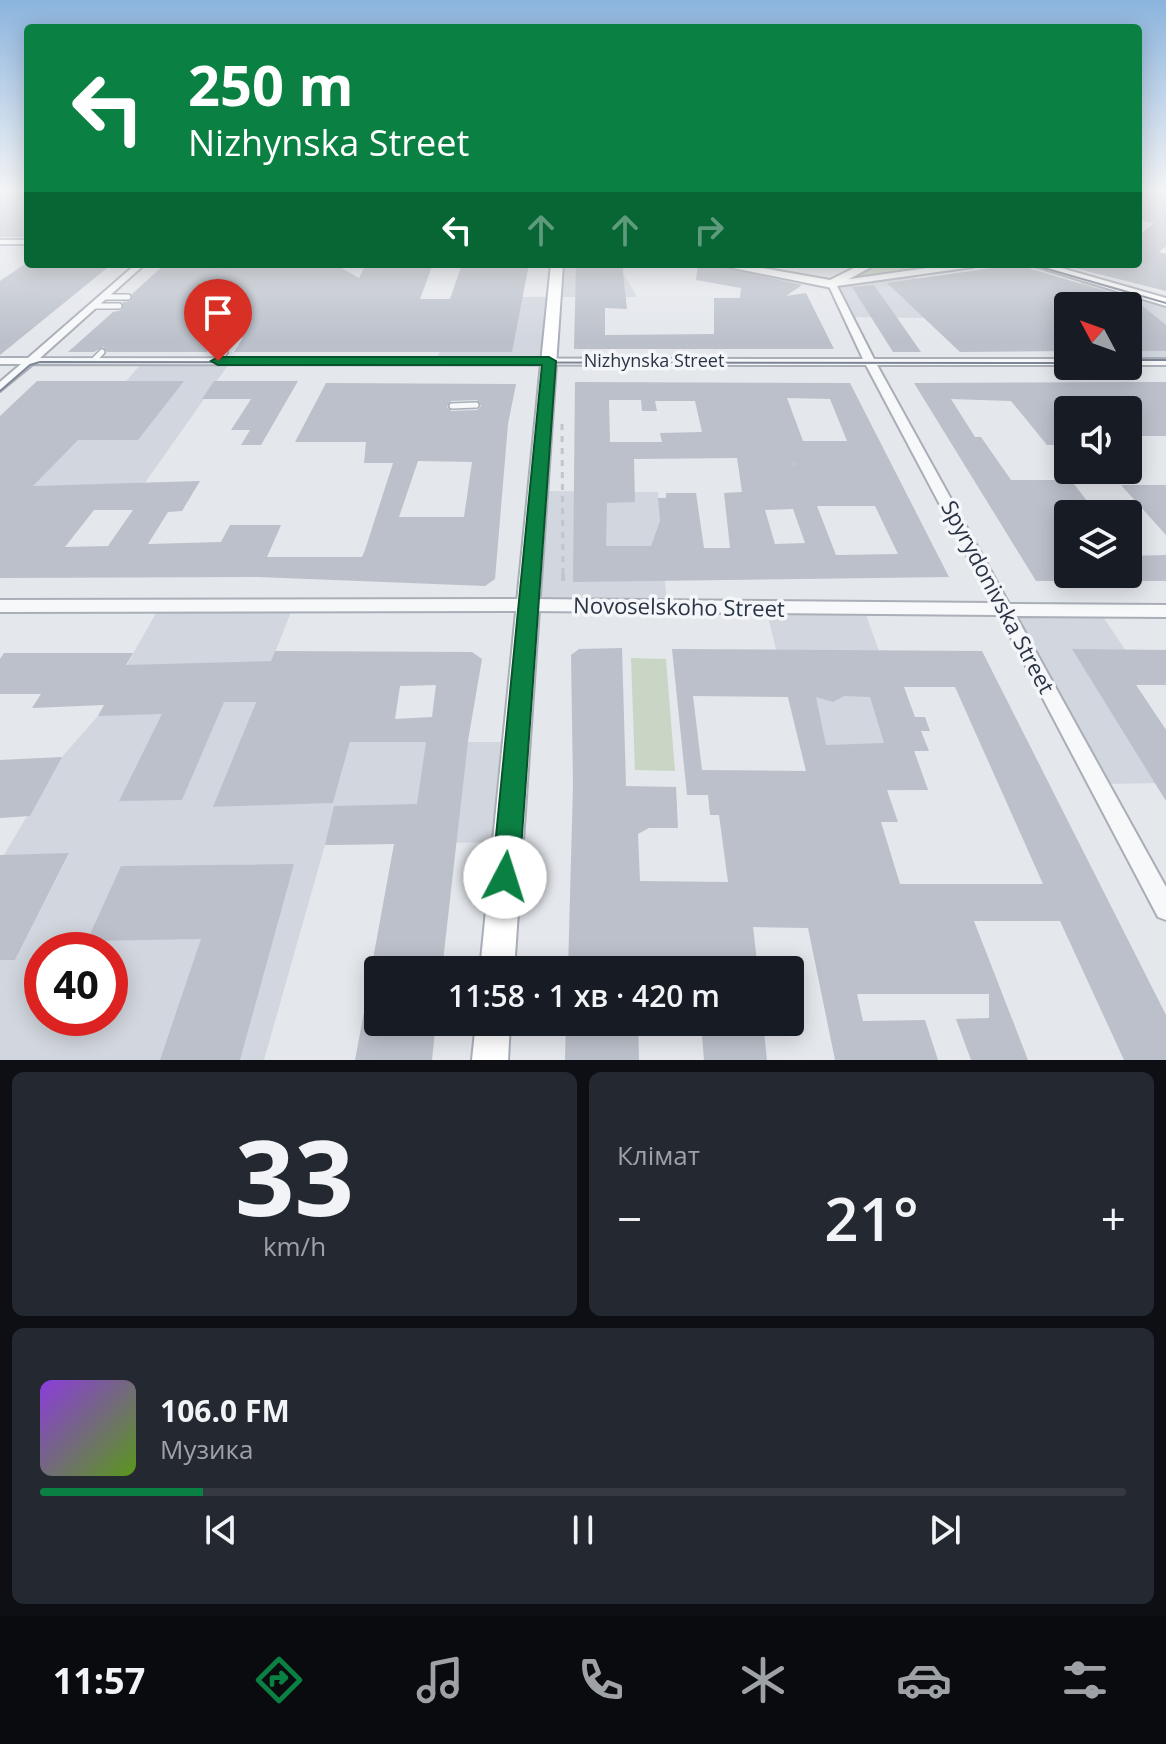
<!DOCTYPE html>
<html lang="uk">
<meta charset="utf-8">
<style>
:root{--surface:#171b24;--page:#242831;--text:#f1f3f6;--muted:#9ea1a6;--line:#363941;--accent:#0b8043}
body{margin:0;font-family:"Open Sans",sans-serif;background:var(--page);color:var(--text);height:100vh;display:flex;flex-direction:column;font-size:30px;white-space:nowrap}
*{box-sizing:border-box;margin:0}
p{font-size:26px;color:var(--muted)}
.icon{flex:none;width:44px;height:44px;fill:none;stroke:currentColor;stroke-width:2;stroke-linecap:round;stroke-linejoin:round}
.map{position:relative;height:1060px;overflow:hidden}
.details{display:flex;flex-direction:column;gap:12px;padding:12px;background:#0d0f14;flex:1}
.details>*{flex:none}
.guide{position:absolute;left:24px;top:24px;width:1118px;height:244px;border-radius:8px;box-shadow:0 4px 20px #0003;background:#0b8043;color:#fff;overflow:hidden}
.needle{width:52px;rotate:311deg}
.controls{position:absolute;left:1054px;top:292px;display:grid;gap:16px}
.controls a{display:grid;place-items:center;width:88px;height:88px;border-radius:8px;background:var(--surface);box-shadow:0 4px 20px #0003;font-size:40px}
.speed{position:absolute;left:24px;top:932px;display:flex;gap:16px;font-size:40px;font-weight:700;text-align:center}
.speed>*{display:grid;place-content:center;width:104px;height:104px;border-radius:50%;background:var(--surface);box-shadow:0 4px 20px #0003;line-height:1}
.speed .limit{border:12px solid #d22;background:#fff;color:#111}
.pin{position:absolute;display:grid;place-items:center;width:68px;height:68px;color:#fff;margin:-82px -34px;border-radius:50% 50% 50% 0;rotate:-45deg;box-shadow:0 0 8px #0007}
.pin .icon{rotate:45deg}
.me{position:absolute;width:88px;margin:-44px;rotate:5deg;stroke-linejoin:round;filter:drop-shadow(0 0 6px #0008)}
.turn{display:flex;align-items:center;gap:28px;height:168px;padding:0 32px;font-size:36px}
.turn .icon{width:104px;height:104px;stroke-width:2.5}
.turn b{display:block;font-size:56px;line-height:68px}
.lanes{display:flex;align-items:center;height:76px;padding:0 32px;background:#0003;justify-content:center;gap:40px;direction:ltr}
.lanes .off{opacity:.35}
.big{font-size:60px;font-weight:600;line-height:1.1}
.details .card{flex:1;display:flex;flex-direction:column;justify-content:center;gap:12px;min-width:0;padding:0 28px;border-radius:12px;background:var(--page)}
.details .dial{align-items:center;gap:0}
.dial b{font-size:104px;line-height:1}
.song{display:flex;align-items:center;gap:24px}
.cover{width:96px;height:96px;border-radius:12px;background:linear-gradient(135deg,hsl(270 70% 55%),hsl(90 70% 35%))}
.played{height:8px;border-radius:4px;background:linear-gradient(90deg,var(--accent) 15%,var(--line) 15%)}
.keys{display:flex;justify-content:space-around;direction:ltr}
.heat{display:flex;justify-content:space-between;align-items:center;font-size:44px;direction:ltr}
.details .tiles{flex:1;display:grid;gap:12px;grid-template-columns:1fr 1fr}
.card:last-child{grid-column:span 2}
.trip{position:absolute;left:364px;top:956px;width:440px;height:80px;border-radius:8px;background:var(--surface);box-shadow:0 4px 20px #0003;font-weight:600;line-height:80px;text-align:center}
.tab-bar{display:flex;height:128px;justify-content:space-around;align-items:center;background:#090b0e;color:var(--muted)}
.tab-bar .icon{width:56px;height:56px}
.tab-bar .selected{color:var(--accent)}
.tab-bar b{font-size:36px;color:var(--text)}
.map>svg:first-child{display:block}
</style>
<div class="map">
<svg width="1166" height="1060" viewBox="0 0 1166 1060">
<rect width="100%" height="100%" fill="#e4e7ec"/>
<!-- built -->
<g fill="#d2d6de" fill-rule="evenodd">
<path d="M558,264H624L623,273L637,297H555Z"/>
<path d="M914,273L925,318L849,317L832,284Z"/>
<path d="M1078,278L1154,300L1166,308V361H1128V306L1084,289Z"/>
<path d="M450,297H553L548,360H437L451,318H443Z"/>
<path d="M231,361L144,484L33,486L143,362Z"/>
<path d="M539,491L658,492L667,606L529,604Z"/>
<path d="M160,606L293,607L214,807L333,803L350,742H516L502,842L325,845L264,1060H0V960H15L69,854L4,855L62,757L98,716ZM42,950H110V1018H42Z"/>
<path d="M766,609H864L928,790L811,791Z"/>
<path d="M1099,611L1149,685H1136L1166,730V783L1100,784L1010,613Z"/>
</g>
<!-- green -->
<g fill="#c9d6c5">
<path d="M871,264H973L832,284Z"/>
<path d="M631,658L666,659L675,771L635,770Z"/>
</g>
<!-- building -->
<g fill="#bbc0ca" fill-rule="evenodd">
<rect x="0" y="192" width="28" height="45"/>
<path d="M1138,192L1166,194V246L1159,252L1166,254V291L1058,264H1138V236L1154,223L1138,220Z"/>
<path d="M25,264H112L0,355V281Z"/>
<path d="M165,264L336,265L359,278L364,268L370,266L433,264L420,299H450L462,264H529L512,352H234L243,338L227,327L207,352H107L103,347L94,352H68L113,312L122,310L123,302L131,301L132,294Z"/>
<path d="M576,264H622L627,309L605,308V335L714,334V298H740L741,288L696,280L698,264H711L802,285L786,296L806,293L834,349H574Z"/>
<path d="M1015,264L1135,300L1166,325V351H1128V306H1068V351L960,352L887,283L1006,266L1015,268Z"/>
<path d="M874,285L921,352H893L852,287Z"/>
<path d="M37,381H184L138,440H78L33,486L200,481L182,511L168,512L148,544L221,542L230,525H281L267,557H362L365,550L393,463H364L366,442H295L326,383L516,384L508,424L495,579L485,586L258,577L0,578V416ZM451,401L477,400L481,406L477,410L451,411L447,407ZM418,461L472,462L464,517H399ZM94,510H133L108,546L65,547Z"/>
<path d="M214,381H298L261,445H241L250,430H231L251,399H202Z"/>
<path d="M575,382L850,383L949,577L573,582ZM787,398L830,399L847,441H803ZM609,400H641L642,411H657L655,401H695L702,432L660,433L662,442H610ZM737,458L742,492L724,493L730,548H704L696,493H666V498H658L660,521L651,546H606L607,503L635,502L634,459ZM817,506H875L898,554L836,555ZM793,509L805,543L775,544L765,510Z"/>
<path d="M1166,382V436H1128V410H1068V445H1047L1011,401L951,399L975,437H981L1011,480H1071L1097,514H1068V581H1036L914,383Z"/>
<path d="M1121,485H1166V535Z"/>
<path d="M1166,555V581H1128V556Z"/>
<path d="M622,648L626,786L676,787L678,828H649L638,834L640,881L728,882L719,815H710L708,795H687L672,649L982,651L1166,1015V1060H1124L1060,921H974L1028,1060H971L956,1019L989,1018V994H857L863,1021L925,1020L938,1060H835L808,928L753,927L758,970H568L573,785L571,655L579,649ZM904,687H955L1043,884H900L881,822H898L887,790H928L914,751H929L921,731H930L925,717H915ZM693,696L788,697L806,771L702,770ZM844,696L870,697L884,743L826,745L816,697L833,702Z"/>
<path d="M1072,649L1166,650V685H1136L1166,730V801Z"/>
<path d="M275,651L472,652L482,659L468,741L442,970H371L394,844L325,845L334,806L417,804L426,742H350L333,803L213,807L256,702H224L182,800L119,801L162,714L98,716L104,705L32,708L41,694H0V659L4,653H133L126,665L271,661ZM436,685L432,717L395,719L400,686Z"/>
<path d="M62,757L30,816L0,818V760Z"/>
<path d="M69,853L15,960H0V855Z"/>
<path d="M294,864L240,1060H160L201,939L87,941L121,866Z"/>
<path d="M371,975L378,976V1022H436L432,1060H355Z"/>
<path d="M566,1022H638L639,1060H565Z"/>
<path d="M701,1022H763L767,1060H704Z"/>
</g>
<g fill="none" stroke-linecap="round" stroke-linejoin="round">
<!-- lane casing -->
<g stroke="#a9aeb7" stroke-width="8">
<g id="lane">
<path d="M104,297H128"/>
<path d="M94,306H119"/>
<path d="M206,322L207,337"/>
<path d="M94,360L102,352"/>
<path d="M218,361L225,352"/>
<path d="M452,406L476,405"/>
</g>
</g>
<!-- street casing -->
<g stroke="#a9aeb7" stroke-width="4">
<g id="street">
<rect x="0" y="240" width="28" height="4"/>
<path d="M136,264H145L40,358L863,359L828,284L829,282L955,264H977L973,267L837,286L874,359H1068V365H877L1009,604L1166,605V617L1016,616L1166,887V920L1158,917L999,615L528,611L0,612V600L528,599L992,603L866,365L33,364L0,391V382L21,364H0V358H28Z"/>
<rect x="1128" y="359" width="38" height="6"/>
</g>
</g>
<!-- secondary casing -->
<g stroke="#a9aeb7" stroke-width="4">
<g id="secondary">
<path d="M551,264H563L514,970H480Z"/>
<path d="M714,264H740L830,280L862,264H877L832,288Z"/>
<path d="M1028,264H1047L1166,298V306Z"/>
<path d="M476,1022H510L508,1060H472Z"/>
</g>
</g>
<!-- path-far2 -->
<path stroke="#c2c5cb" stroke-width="2" stroke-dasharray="3 3" stroke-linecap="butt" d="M1158,192L1166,193"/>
<!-- path-far1 -->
<g stroke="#c2c5cb" stroke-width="3" stroke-dasharray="6 6" stroke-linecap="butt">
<path d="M562,424L563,576"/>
<path d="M791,464H796"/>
</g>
<!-- path -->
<path stroke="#c2c5cb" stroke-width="4" stroke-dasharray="7 7" stroke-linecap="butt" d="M563,574V585"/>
<!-- lane -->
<use href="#lane" stroke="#f7f8fa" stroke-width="5"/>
<!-- street -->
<use href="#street" fill="#f7f8fa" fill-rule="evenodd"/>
<!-- secondary -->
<use href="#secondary" fill="#fff" fill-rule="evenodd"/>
<!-- tram -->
<g stroke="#7d8696" stroke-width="2">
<path d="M1030,264L1166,303"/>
<path d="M1128,360H1166"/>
<path d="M0,391L30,365L40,362L1068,363"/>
</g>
</g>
<!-- sky -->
<linearGradient id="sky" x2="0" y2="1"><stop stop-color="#8bb4dd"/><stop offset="0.56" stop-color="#f3f4f6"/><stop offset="1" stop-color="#f3f4f6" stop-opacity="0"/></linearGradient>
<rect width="1166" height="340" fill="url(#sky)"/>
<!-- route -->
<path fill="#0b8043" stroke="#07532c" stroke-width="2" d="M549,357L556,361L519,877L515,887L505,891L496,887L492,877L542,365H218L211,361L218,357Z"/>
<g text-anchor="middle" stroke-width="7" stroke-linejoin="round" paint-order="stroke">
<!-- far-street labels -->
<g font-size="18" fill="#2b3445" stroke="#f4f6f9">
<text x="654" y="367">Nizhynska Street</text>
</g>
<!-- street labels -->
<g font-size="22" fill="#2b3445" stroke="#f4f6f9">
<text transform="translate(998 597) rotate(62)" y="8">Spyrydonivska Street</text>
<text transform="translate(679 607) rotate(1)" y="8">Novoselskoho Street</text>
</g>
</g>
</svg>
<div class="controls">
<a><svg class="needle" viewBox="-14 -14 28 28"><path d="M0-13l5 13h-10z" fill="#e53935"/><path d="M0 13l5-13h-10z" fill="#9ea1a6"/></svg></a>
<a><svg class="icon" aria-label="sound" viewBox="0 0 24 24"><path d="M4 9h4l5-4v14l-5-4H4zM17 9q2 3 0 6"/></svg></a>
<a><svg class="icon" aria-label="layers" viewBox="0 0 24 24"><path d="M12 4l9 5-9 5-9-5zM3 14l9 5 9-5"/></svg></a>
</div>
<div class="speed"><div class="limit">40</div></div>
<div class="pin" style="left:218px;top:361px;background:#d93025"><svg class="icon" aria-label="arrive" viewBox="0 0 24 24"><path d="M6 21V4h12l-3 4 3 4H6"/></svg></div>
<svg class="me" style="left:505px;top:877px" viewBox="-20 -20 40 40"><circle r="19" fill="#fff"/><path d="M0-13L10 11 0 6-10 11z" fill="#0b8043"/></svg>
<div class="trip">11:58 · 1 хв · 420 m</div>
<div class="guide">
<div class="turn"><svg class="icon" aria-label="left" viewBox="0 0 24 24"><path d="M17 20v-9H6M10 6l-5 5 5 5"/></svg><div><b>250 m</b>Nizhynska Street</div></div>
<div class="lanes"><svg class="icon" aria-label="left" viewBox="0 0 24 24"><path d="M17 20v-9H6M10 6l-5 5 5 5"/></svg><svg class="icon off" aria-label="ahead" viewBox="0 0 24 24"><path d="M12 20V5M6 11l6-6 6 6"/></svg><svg class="icon off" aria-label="ahead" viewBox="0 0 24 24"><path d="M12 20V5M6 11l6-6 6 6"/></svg><svg class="icon off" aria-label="right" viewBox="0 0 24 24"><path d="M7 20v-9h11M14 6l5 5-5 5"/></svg></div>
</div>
</div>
<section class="details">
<div class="tiles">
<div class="card dial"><b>33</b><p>km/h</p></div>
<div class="card"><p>Клімат</p>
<div class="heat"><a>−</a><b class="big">21°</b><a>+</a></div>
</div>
<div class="card">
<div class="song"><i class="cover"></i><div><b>106.0 FM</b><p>Музика</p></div></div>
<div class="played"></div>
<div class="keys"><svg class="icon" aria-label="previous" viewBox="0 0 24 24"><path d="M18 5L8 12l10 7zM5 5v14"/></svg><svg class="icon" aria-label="pause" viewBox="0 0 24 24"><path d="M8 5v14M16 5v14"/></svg><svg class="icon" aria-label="next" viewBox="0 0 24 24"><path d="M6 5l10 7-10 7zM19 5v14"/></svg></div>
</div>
</div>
</section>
<nav class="tab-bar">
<b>11:57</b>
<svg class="icon selected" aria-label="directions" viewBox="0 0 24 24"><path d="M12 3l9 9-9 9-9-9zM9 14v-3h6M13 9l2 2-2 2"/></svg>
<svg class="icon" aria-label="music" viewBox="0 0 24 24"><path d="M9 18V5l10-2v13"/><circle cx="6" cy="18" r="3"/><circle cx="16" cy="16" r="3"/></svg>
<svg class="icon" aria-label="phone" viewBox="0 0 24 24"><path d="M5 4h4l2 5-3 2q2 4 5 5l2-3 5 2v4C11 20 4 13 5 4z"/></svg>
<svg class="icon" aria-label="climate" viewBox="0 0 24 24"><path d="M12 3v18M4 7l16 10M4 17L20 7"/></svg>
<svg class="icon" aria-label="car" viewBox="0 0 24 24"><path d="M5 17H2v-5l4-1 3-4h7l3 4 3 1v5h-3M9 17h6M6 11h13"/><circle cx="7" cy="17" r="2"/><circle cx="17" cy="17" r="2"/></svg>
<svg class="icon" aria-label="filters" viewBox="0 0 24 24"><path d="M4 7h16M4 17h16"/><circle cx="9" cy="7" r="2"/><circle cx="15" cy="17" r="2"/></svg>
</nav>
